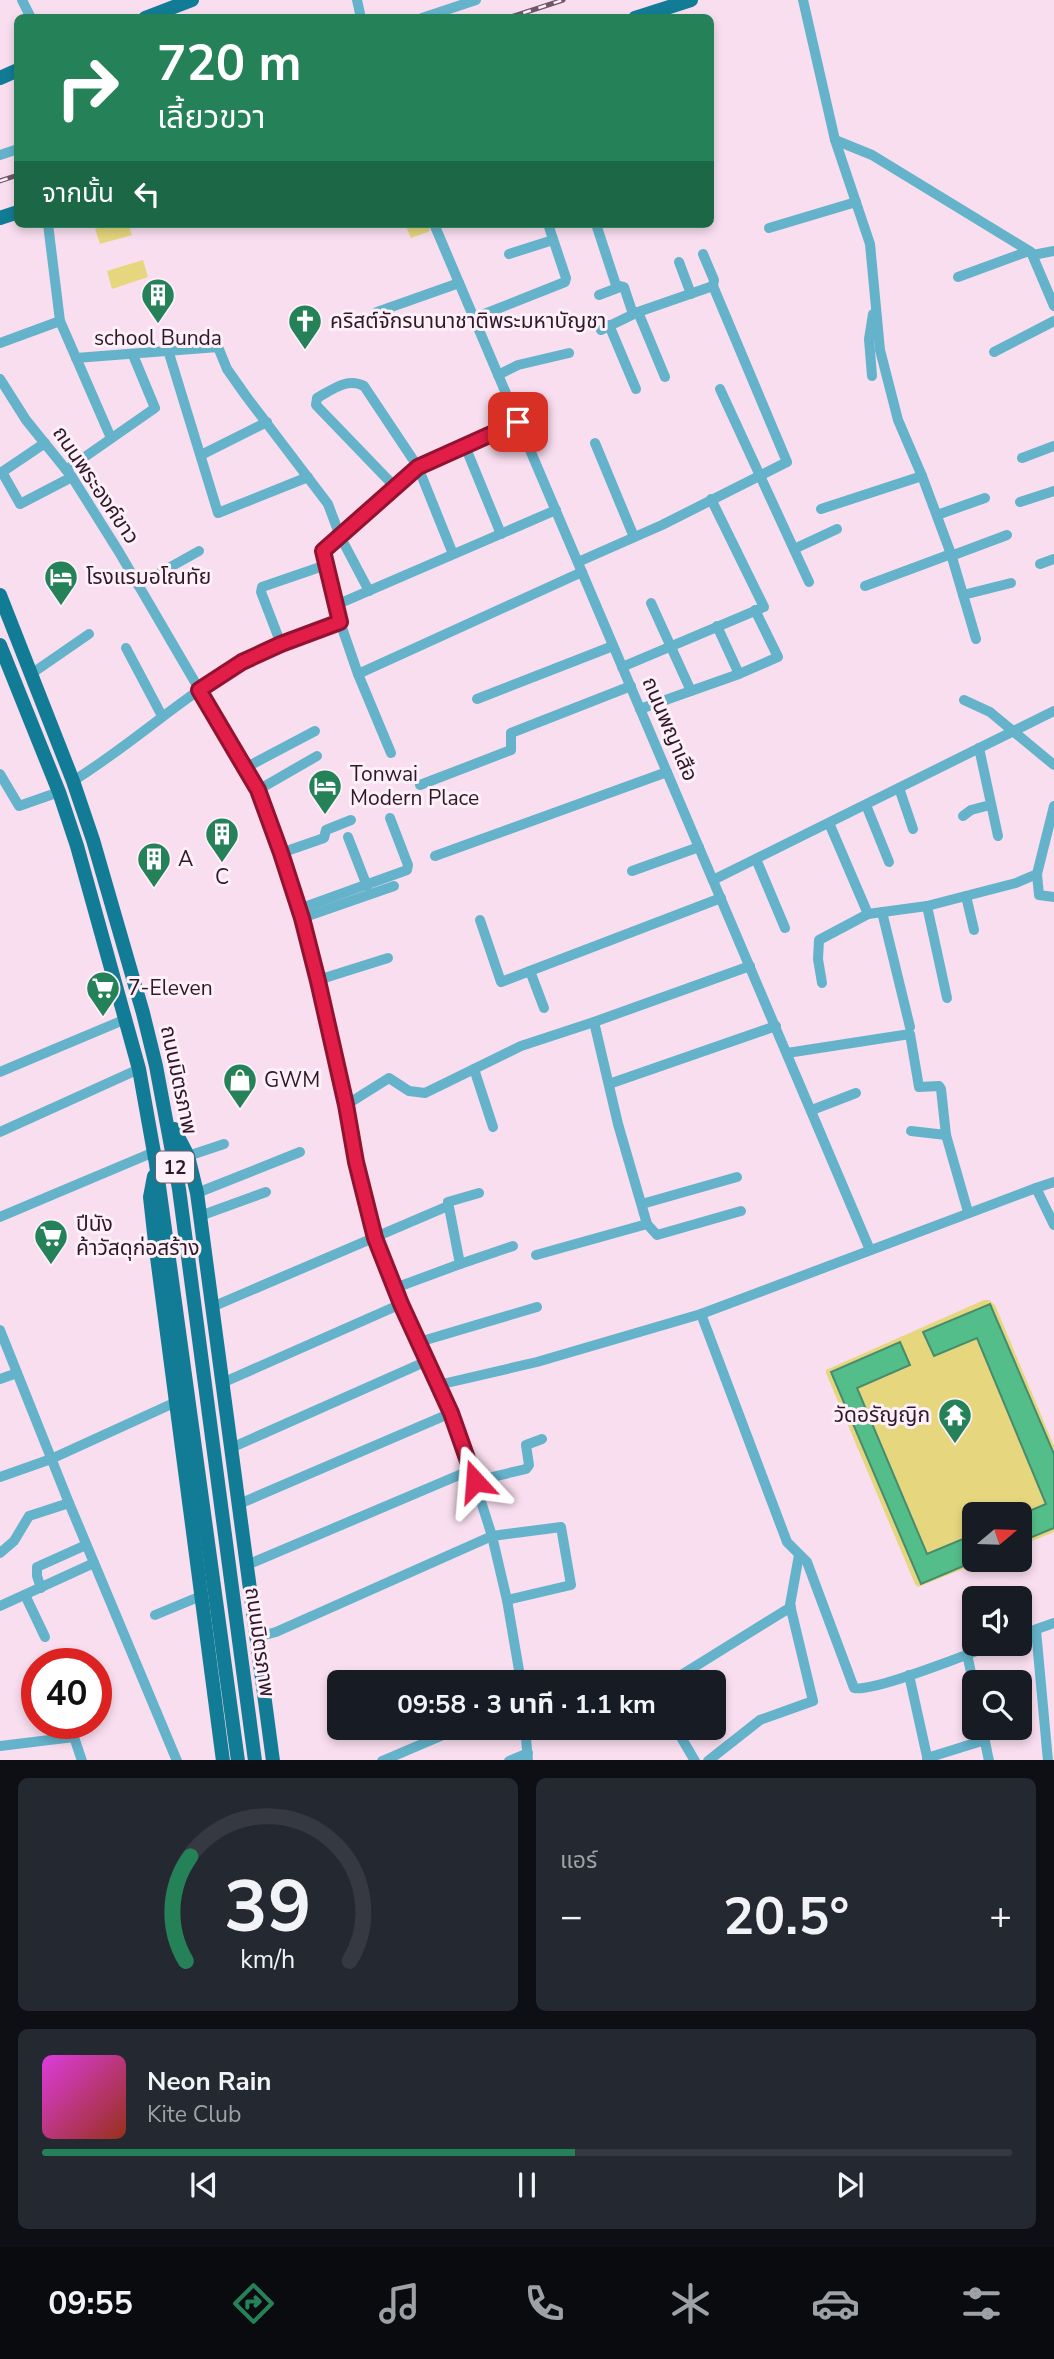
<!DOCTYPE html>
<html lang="th">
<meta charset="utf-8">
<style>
:root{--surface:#171b24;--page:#242831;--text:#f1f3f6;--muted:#9ea1a6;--line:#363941;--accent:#248158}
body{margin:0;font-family:"Nunito Sans","Noto Sans Thai",sans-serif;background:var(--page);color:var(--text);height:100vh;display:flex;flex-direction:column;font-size:26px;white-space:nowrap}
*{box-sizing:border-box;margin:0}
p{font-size:23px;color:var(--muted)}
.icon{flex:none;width:38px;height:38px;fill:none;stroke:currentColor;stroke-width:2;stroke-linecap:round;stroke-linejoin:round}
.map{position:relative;height:1760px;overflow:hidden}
.side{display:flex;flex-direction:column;gap:18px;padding:18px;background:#0d0f14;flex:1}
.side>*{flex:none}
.guide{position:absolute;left:14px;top:14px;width:700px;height:214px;border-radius:10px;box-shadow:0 4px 10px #0003;background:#248158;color:#fff;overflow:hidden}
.needle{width:46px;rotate:71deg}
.controls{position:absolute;left:962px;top:1502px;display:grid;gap:14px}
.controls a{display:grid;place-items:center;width:70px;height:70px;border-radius:10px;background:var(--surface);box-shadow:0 4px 10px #0003;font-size:35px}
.speed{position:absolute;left:21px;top:1648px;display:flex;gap:14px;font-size:35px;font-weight:700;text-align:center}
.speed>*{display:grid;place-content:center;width:91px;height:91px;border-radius:50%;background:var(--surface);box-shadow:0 4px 10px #0003;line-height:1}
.speed .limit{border:10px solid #d22;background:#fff;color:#111}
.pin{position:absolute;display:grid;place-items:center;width:60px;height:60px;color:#fff;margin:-30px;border-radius:14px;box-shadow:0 4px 10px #0006}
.me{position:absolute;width:77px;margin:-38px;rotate:341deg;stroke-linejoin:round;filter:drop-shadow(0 0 5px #0008)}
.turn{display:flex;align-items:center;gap:24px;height:147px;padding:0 28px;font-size:32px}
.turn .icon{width:91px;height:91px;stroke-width:2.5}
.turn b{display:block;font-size:49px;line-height:60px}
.then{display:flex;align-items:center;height:66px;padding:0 28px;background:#0003;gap:14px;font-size:26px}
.big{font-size:52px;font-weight:700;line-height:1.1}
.side .card{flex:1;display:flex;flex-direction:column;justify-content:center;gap:10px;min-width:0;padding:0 24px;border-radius:10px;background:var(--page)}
.side .dial{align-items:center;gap:0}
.dial svg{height:182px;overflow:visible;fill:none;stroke:var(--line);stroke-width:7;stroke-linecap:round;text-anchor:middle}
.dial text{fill:var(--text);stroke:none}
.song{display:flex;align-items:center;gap:21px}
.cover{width:84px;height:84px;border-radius:10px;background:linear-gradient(135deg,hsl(300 70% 55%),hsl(10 70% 35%))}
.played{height:7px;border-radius:4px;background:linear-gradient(90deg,var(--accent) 55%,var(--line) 55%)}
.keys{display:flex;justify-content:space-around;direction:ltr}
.heat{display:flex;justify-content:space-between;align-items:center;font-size:38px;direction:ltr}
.side .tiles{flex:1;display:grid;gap:18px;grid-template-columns:1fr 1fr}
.card:last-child{grid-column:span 2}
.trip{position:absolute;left:327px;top:1670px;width:399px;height:70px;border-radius:10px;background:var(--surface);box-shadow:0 4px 10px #0003;font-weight:700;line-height:70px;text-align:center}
.dock{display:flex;height:112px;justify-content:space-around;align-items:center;background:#090b0e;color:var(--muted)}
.dock .icon{width:49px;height:49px}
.dock .selected{color:var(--accent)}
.dock b{font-size:32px;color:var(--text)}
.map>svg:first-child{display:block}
</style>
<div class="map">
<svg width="1054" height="1761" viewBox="0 0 1054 1761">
<rect width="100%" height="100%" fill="#f9deef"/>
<!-- green -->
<g fill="#e6d77e">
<path d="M110,224H128L132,235L100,244L95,229Z"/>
<path d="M405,224H427L430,231L411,238Z"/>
<path d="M143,260L148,277L112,289L107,271Z"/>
<path d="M984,1300H989L995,1305L1054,1446V1532L1020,1546V1514H975V1559H988L918,1587L915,1584L826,1373V1370Z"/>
</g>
<!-- water -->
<g fill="#53be8a" stroke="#488c6d" stroke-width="2">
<path d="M990,1304L1054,1454V1528L1020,1542V1515L1046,1504L977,1338L934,1356L923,1332Z"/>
<path d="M900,1342L910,1365L857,1388L927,1554L975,1534V1559H980L921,1584L831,1372Z"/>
</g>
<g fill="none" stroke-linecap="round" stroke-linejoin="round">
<!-- minor -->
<g stroke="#65b3cb" stroke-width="10">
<path d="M22,0L31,18"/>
<path d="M357,0L361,18"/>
<path d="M803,0L835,140L870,244L880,350L898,420L922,476L951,554L976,639"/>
<path d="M422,18L476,0"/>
<path d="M835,140L872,155L1031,252L1054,306"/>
<path d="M0,155L18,149"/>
<path d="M48,224L60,321L111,438"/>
<path d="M434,224L870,1250"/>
<path d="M596,224L616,285L624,287L633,314"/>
<path d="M769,228L856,202"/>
<path d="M509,254L553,240"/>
<path d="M703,254L714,280L713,286"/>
<path d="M1033,255L1054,251"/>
<path d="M679,262L691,294"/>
<path d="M958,277L1029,251"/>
<path d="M599,295L620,287"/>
<path d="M377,312L459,283"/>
<path d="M638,312L665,377"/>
<path d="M474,318L565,282L566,278L548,224"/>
<path d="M609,325L636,389"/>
<path d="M0,343L60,321"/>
<path d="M168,350L218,513L308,477"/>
<path d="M994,352L1054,321"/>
<path d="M76,358L218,347L227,369L246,396L328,504L340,536L369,591"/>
<path d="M498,375L518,365L569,353"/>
<path d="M872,376L869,339L873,314"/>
<path d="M0,379L26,420L72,477L119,552L258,790L302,918L346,1105L356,1162L375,1238L401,1304L451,1413L471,1470L492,1536L507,1600L521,1682"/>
<path d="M720,389L809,582"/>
<path d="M45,443L2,472L20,504L72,477"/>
<path d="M595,443L634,537"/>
<path d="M465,446L501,534"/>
<path d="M201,455L267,422"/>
<path d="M1022,458L1054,446"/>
<path d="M66,470L155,408L133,355"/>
<path d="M395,487L316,405L317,398C332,390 347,377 364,386L418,467L453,554"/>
<path d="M1020,502L1054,491"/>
<path d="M821,509L922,476"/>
<path d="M937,515L985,498"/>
<path d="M794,549L837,529"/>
<path d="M951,556L1007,535"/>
<path d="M578,562L662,525L787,462L713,286L638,312L601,330"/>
<path d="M1040,564L1054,559"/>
<path d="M138,585L199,551"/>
<path d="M865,586L951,554"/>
<path d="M963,595L1011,583"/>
<path d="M651,603L691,691"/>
<path d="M336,605L323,551L418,467L518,422"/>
<path d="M340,622L358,674L582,572"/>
<path d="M717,626L739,674"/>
<path d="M281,644L261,592L262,587L326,565"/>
<path d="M126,648L162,716"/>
<path d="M622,667L764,607L711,499"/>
<path d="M31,674L89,634"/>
<path d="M358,674L391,753"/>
<path d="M477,699L613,646"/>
<path d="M964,700L990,712L1054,765"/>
<path d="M640,709L739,674L778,657L755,610"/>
<path d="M979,748L998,836"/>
<path d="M245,768L315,731"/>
<path d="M0,774L19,806L59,792"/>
<path d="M73,781C131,745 181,698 240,663C271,645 307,635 340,622L336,605L556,510"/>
<path d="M420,785L511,750V733L631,686"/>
<path d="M899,788L913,829"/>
<path d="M258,790L317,756"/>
<path d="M866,805L889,862"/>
<path d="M963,816L971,810L990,805"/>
<path d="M829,823L868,914"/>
<path d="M348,837L367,886"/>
<path d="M281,853L324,838L326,830L351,820"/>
<path d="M435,856L667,772"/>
<path d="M756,859L785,928"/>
<path d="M632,871L699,847"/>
<path d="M1037,874L1039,895L1054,897"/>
<path d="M713,880L1054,711"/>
<path d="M966,896L974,930"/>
<path d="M927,906L947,998"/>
<path d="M299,909L407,870L408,865L390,818"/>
<path d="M882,912L910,1027"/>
<path d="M302,918L394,886"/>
<path d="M480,920L501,982L721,898"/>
<path d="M530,971L544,1008"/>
<path d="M318,980L388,958"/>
<path d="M822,983L818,959L819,940L868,914L927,906L1016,883L1037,874L1054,806"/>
<path d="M594,1022L618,1124L647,1224L657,1235L741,1211"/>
<path d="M787,1053L910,1034L919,1087L939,1086L941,1089L946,1135L968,1212"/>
<path d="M474,1069L493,1127"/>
<path d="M0,1072L126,1019"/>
<path d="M609,1084L776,1026"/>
<path d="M346,1105L389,1078L409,1091L425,1093L521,1046L594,1022L750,966"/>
<path d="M812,1110L856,1093"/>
<path d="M911,1131L946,1135"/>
<path d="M0,1132L139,1069"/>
<path d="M188,1156L224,1144"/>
<path d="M1036,1188L1054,1182"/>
<path d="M197,1193L300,1152"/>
<path d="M642,1204L737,1177"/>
<path d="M200,1216L266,1192"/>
<path d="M0,1217L154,1152"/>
<path d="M536,1255L647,1224"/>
<path d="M460,1264L513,1246"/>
<path d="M395,1288L460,1264L448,1202L479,1193"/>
<path d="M212,1307L448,1206"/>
<path d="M701,1314L787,1542L807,1562L854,1688C873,1693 973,1652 998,1643"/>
<path d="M0,1330L69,1503L177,1761"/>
<path d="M419,1342L537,1307"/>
<path d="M0,1379L17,1373"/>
<path d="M222,1383L401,1304"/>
<path d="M438,1385L537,1362L701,1314L1036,1188L1054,1225"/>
<path d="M231,1448L427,1361"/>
<path d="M0,1477L51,1459L176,1402"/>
<path d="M475,1481L526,1469L529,1465L526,1445L542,1439"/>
<path d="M239,1504L451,1413"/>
<path d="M0,1553L14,1541L29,1516L69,1503"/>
<path d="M247,1565L471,1470"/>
<path d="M41,1588L37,1576V1567L86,1545"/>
<path d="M25,1595L45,1637"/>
<path d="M0,1606L94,1563"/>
<path d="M155,1615L201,1596"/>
<path d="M1036,1630L1048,1761"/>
<path d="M1020,1635L1054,1623"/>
<path d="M257,1637L276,1632L492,1536L561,1527L571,1585L507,1600"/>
<path d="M967,1654L975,1691"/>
<path d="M909,1675L928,1761"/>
<path d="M670,1682L791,1607"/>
<path d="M525,1727L528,1761"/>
<path d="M675,1727L695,1761"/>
<path d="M982,1727L989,1761"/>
<path d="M0,1746L74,1737L82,1761"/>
<path d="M927,1758L985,1740"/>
<path d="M382,1761L462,1727"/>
<path d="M509,1761L528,1753"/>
<path d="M708,1761L760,1720L813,1701L790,1605L799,1555"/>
</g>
<!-- major -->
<g stroke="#127c96" stroke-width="14">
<path d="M145,18L192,0"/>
<path d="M635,18L691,0"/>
<path d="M0,78L18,70"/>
<path d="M0,218L18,212"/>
<path d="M0,595L73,781L93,840L143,1013L156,1066L179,1189L255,1761"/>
<path d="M0,645L59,792L77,846L139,1069L156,1164L238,1761"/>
<path d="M174,1129L188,1156L197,1193L273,1761"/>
<path d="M154,1176L150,1197L155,1242L223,1761"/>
</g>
<!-- rail casing -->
<g stroke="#6f5767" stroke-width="5">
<g id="rail">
<path d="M508,18L563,0"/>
<path d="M0,181L18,175"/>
</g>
</g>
<!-- rail -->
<use href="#rail" stroke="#fef0f9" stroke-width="2.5" stroke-dasharray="8" stroke-linecap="butt"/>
</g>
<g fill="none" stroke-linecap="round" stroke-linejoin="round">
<!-- route casing -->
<g stroke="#92132f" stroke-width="18">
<path id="route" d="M475,1481L451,1413L401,1304L375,1238L356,1162L346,1105L318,981L302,918L281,853L258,790L199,690L242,662L281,644L340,622L323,551L418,467L518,422"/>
</g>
<!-- route -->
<use href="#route" stroke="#e11d48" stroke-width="12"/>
</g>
<!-- icons -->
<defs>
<g id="building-pin" transform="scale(1.75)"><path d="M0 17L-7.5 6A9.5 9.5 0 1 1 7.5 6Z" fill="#248158" stroke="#fef0f9"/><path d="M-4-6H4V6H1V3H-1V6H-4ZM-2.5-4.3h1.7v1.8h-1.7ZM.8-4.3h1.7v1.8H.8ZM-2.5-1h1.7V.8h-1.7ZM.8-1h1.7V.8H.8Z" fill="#fff"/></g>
<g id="church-pin" transform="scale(1.75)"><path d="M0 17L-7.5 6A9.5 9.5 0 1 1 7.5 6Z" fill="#248158" stroke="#fef0f9"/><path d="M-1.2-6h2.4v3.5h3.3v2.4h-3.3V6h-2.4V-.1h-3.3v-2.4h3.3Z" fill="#fff"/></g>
<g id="hotel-pin" transform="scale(1.75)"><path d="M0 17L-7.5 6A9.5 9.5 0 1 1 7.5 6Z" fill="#248158" stroke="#fef0f9"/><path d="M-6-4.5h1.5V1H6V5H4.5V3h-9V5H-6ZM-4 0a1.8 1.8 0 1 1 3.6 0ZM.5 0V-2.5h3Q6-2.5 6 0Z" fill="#fff"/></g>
<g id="supermarket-pin" transform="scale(1.75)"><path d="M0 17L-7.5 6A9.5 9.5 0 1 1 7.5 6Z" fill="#248158" stroke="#fef0f9"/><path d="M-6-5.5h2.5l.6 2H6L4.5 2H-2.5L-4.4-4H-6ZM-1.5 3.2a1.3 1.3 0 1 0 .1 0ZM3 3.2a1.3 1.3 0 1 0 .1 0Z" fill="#fff"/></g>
<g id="shop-pin" transform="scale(1.75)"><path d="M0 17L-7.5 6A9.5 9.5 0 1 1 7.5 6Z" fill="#248158" stroke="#fef0f9"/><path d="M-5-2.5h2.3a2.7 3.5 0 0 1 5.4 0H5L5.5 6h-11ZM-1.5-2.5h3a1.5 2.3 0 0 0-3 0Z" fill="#fff"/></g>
<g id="temple-pin" transform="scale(1.75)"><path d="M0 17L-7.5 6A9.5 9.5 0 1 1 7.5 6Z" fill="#248158" stroke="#fef0f9"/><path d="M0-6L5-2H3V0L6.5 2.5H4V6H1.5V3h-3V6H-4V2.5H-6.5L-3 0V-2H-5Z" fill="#fff"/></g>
</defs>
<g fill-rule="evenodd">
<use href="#building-pin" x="158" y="295"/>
<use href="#church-pin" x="305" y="321"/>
<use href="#hotel-pin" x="61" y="577"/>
<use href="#hotel-pin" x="325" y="786"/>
<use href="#building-pin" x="222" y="834"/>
<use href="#building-pin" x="154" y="859"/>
<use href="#supermarket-pin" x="103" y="988"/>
<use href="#shop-pin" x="240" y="1080"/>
<use href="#supermarket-pin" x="51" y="1236"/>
<use href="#temple-pin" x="955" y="1415"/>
</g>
<g text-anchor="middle" stroke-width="6" stroke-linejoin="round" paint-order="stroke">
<!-- shield labels -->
<rect fill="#fef0f9" stroke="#6d5967" stroke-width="2" x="156" y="1151.5" width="38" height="31" rx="5"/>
<g font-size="19" font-weight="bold" fill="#2f1828">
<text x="175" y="1174">12</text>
</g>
<!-- poi labels -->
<g font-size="21" fill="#2f1828" stroke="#fef0f9" text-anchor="start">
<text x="330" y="328">คริสต์จักรนานาชาติพระมหาบัญชา</text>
<text x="158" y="345" text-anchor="middle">school Bunda</text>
<text x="86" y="584">โรงแรมอโณทัย</text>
<text x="350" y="781">Tonwai<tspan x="350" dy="24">Modern Place</tspan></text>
<text x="178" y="866">A</text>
<text x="222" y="884" text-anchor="middle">C</text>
<text x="128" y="995">7-Eleven</text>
<text x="264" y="1087">GWM</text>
<text x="76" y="1231">ปีนัง<tspan x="76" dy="24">ค้าวัสดุก่อสร้าง</tspan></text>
<text x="930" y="1422" text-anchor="end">วัดอรัญญิก</text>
</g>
<!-- street labels -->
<g font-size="21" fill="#2f1828" stroke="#fef0f9">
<text transform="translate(96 485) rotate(56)" y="7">ถนนพระองค์ขาว</text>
<text transform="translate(670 729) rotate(67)" y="7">ถนนพญาเสือ</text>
<text transform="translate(179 1080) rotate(78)" y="7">ถนนมิตรภาพ</text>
<text transform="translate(260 1642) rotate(82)" y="7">ถนนมิตรภาพ</text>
</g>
</g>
</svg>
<div class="controls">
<a><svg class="needle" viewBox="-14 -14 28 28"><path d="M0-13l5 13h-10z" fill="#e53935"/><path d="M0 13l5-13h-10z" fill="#9ea1a6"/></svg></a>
<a><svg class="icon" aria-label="sound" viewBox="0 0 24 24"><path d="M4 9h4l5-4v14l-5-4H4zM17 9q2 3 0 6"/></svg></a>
<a><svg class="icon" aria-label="search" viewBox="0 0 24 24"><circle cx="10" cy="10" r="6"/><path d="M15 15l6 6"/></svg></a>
</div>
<div class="speed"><div class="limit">40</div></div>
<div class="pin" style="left:518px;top:422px;background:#d93025"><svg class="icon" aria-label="arrive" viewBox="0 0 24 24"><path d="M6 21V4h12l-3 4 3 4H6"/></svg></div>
<svg class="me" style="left:475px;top:1481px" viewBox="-20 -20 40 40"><path d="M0-17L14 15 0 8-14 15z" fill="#e11d48" stroke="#fff" stroke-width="4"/></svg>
<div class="trip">09:58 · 3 นาที · 1.1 km</div>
<div class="guide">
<div class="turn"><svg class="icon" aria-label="right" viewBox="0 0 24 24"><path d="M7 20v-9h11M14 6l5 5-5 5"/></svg><div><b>720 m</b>เลี้ยวขวา</div></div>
<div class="then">จากนั้น<svg class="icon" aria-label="left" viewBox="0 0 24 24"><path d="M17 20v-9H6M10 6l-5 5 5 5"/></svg></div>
</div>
</div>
<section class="side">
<div class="tiles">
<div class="card dial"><svg viewBox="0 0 100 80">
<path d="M14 69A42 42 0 1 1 86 69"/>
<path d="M14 69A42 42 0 0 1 16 23" stroke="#248158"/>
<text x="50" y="56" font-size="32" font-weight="700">39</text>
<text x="50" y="72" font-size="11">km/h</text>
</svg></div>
<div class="card"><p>แอร์</p>
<div class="heat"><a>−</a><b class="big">20.5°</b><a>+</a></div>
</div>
<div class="card">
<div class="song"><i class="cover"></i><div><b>Neon Rain</b><p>Kite Club</p></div></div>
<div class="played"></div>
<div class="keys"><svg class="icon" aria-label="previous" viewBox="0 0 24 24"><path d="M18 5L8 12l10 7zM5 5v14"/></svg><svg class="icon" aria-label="pause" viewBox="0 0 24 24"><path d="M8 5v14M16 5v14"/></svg><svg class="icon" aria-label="next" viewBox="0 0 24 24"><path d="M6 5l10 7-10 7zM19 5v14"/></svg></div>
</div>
</div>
</section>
<nav class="dock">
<b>09:55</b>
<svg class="icon selected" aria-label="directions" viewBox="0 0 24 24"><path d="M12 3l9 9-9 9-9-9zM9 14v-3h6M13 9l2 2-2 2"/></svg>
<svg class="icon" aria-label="music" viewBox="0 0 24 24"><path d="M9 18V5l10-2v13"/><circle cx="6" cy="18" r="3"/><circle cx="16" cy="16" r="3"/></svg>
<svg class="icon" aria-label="phone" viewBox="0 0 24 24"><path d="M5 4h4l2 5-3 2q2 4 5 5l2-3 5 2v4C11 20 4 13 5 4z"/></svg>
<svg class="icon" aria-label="climate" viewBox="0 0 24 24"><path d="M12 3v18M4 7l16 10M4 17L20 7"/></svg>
<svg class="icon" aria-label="car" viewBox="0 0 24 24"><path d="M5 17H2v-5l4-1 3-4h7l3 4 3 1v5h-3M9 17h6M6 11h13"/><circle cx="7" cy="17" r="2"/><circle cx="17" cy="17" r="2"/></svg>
<svg class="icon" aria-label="filters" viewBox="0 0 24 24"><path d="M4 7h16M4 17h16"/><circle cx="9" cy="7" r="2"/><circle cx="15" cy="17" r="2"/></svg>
</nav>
